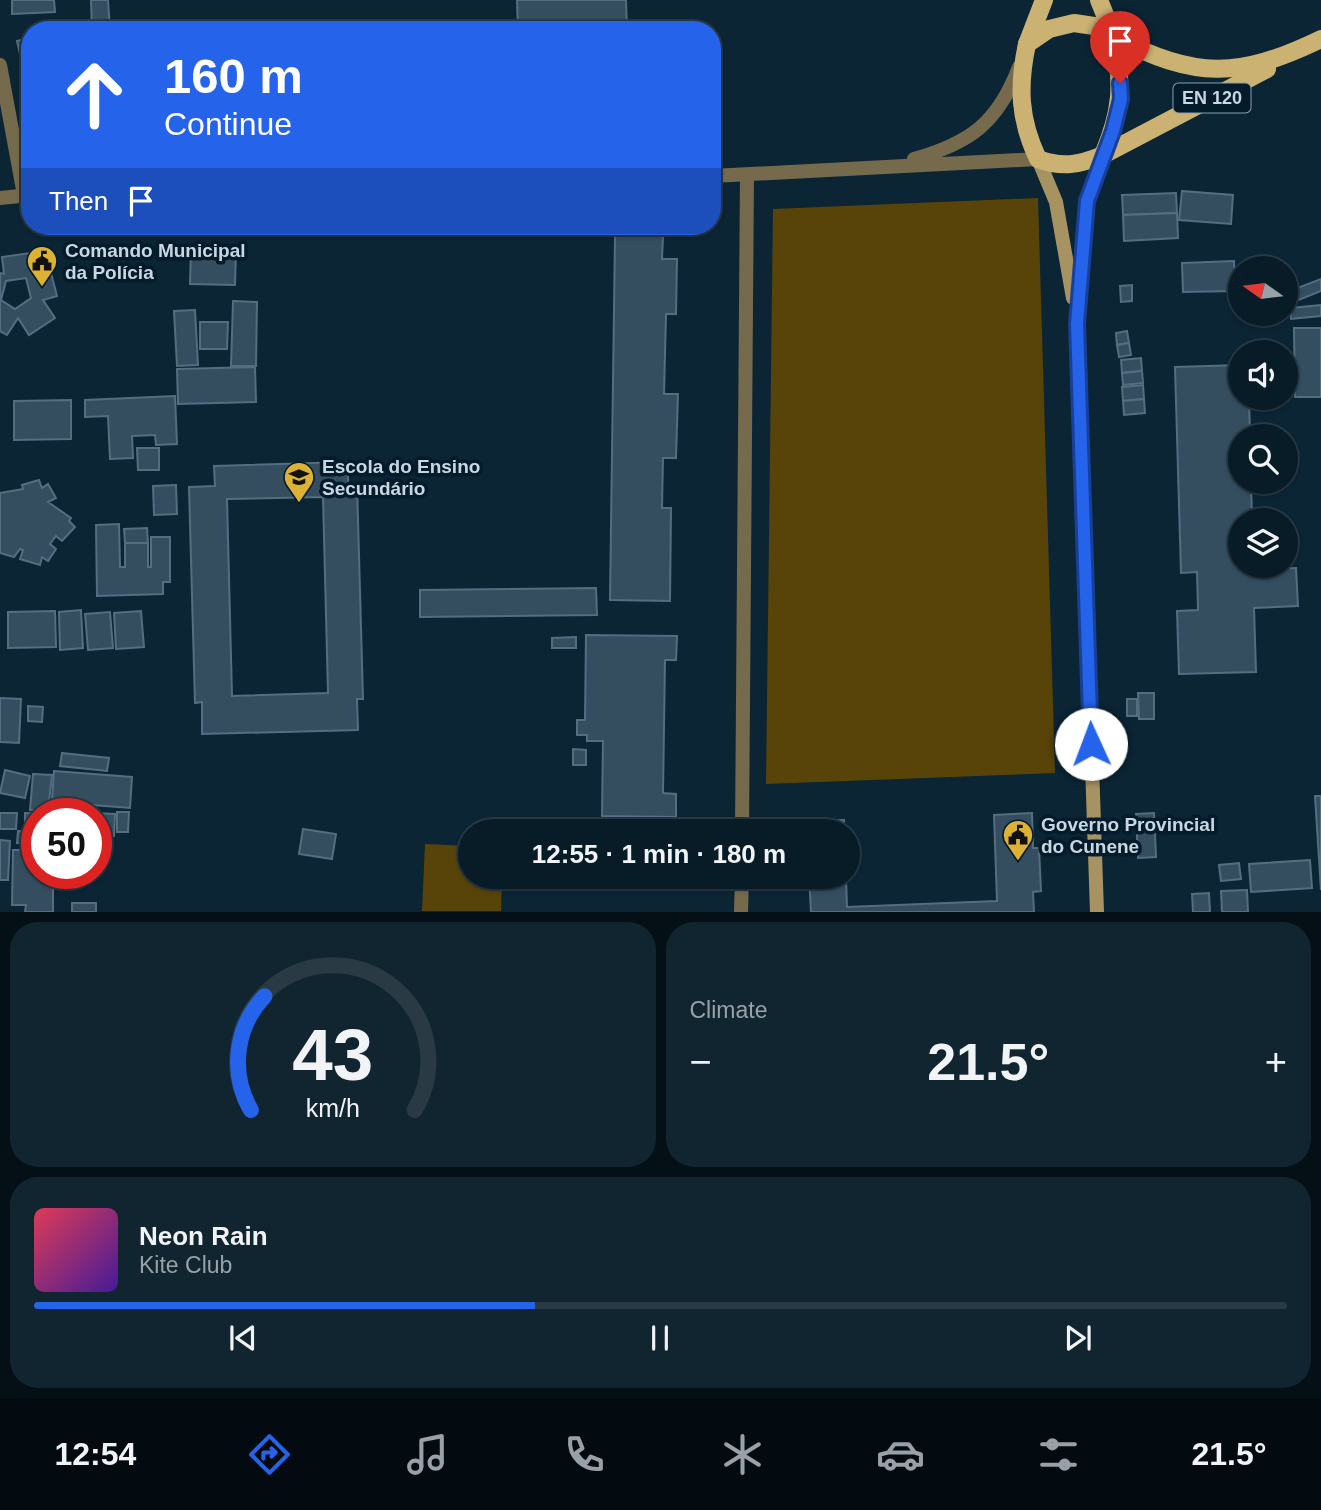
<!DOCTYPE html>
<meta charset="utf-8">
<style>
:root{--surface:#081c28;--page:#112530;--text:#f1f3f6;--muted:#98a1a8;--line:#293a45;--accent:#2563eb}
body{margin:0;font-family:Arial,sans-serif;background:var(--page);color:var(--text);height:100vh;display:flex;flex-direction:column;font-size:26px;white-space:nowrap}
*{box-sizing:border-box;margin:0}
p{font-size:23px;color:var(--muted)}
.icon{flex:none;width:38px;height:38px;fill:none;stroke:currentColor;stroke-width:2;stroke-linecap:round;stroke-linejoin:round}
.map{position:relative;height:912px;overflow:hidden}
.side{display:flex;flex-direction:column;gap:10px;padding:10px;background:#040f16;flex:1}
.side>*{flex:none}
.banner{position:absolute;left:21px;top:21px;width:700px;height:214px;border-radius:28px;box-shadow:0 2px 5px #0004,0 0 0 2px var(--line);background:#2563eb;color:#fff;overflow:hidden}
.needle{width:46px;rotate:284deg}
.fabs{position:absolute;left:1228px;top:256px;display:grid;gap:14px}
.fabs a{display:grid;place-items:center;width:70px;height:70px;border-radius:50%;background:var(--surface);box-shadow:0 2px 5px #0004,0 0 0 2px var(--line);font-size:35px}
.speed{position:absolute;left:21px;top:798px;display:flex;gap:14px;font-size:35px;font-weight:700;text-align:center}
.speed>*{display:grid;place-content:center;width:91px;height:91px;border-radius:50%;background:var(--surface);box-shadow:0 2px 5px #0004,0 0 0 2px var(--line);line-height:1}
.speed .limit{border:10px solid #d22;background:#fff;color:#111}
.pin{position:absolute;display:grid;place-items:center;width:60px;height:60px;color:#fff;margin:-72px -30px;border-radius:50% 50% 50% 0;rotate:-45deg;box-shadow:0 0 7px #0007}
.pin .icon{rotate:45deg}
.me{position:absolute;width:77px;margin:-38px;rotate:358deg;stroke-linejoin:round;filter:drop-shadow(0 0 5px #0008)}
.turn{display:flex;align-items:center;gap:24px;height:147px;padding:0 28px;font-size:32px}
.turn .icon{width:91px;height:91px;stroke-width:2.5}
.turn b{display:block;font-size:49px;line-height:60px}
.then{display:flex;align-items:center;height:66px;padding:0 28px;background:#0003;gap:14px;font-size:26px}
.big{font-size:52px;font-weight:700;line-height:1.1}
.side .tile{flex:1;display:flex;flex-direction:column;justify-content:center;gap:10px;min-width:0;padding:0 24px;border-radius:28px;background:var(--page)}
.side .dial{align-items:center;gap:0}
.dial svg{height:182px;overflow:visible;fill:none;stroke:var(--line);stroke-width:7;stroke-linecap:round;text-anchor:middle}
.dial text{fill:var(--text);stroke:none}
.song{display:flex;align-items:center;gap:21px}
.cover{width:84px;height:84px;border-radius:10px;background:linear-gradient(135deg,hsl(350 70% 55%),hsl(260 70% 35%))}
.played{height:7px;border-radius:4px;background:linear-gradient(90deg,var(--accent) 40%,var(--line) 40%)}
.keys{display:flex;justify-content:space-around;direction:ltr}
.heat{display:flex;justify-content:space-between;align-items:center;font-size:38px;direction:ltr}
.side .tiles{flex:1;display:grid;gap:10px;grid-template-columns:1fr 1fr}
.tile:last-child{grid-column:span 2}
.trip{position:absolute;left:458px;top:819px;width:402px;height:70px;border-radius:35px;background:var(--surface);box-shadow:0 2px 5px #0004,0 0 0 2px var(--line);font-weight:700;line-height:70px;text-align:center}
.tab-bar{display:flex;height:112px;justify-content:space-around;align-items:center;background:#030b10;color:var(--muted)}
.tab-bar .icon{width:49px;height:49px}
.tab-bar .on{color:var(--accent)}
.tab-bar b{font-size:32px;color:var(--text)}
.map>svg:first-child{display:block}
</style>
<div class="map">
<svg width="1321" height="912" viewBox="0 0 1321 912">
<rect width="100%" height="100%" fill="#0b2535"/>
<!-- green -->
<g fill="#584409">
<path d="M1038,198L1055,773L766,784L773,209Z"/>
<path d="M425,844L471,846V877H502L501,911H422Z"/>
</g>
<!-- building -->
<g fill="#344e60" stroke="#536e81" stroke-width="2" fill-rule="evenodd">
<path d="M12,0H54L55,12L12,14Z"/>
<path d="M91,0H108L110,30H92Z"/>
<path d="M517,0H626L627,30H518Z"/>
<path d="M30,38V61L22,63L17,41Z"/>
<path d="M1182,191L1233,195L1231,224L1179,220Z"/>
<path d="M1176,193L1177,213L1123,215L1122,195Z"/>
<path d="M1177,213L1178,238L1124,241L1123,215Z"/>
<path d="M615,236H663L662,259H677L676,314H666L664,394H678L676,458H663L662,508H671L670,601L610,600Z"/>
<path d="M191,249L236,250L235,285L190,284Z"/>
<path d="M30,253L34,274L50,269L57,296L43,300L55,318L29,335L18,318L7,335L0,331V273L4,274L2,257ZM26,278L31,298L15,309L1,300L6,281Z"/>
<path d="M1234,261L1235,291L1183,292L1182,263Z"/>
<path d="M1321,279V291L1296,301L1292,290Z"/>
<path d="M1132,285V301L1121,302L1120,286Z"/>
<path d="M233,301L257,302L256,366H231Z"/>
<path d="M1321,305V316L1291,319V308Z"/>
<path d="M195,310L198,365L177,366L174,311Z"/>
<path d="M200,322H228L227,349H200Z"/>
<path d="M1294,328H1321V397H1295Z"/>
<path d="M1127,331L1129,343L1117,345L1116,333Z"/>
<path d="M1129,343L1131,355L1119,357L1117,345Z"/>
<path d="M1141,358L1142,371L1122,373L1121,360Z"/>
<path d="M1241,365V397H1249L1250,436H1241V481H1251L1252,520H1241V565H1254V569L1296,568L1298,606L1254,608L1256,672L1179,674L1177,611L1198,610L1197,572L1181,573L1175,367Z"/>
<path d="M255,367L256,402L178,404L177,369Z"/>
<path d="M1142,371L1143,383L1123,385L1122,373Z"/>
<path d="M1143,385L1144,399L1123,401L1122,387Z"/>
<path d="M175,396L177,444L156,445L155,435L132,436L133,458L110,459L108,416L85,417V400Z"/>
<path d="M1144,399L1145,413L1124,415L1123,401Z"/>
<path d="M71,400V439L14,440V401Z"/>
<path d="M137,448H159V470H138Z"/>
<path d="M348,462V483H357L363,699H357L358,730L202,734V702L195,703L189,487L215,486L214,466ZM323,497L328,693L232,696L227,499Z"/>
<path d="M39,480L42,488L48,484L56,498L48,502L71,518L69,521L75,527L62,541L56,536L50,544L56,549L48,561L42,557L40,565L20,559L23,550L20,549L14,557L0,553V493L23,489L22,485Z"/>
<path d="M176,485L177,514L154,515L153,486Z"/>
<path d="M119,524L120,567H125V543H148V567H151V537H170V582H163V594L97,596L96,525Z"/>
<path d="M147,528L148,543H125L124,529Z"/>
<path d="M596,588L597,615L420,617V590Z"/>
<path d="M81,610L83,648L60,650L59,612Z"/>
<path d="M55,611L56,647L8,648V612Z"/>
<path d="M141,611L144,647L116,649L114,613Z"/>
<path d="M110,612L113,648L88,650L85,614Z"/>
<path d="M586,635L677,636L676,660H665L663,793L676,794V817L602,816L603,741H587V735H577V720H585Z"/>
<path d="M576,637V648H552V638Z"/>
<path d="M1138,693H1154V719H1139Z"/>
<path d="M0,698L21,699L19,743L0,742Z"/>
<rect x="1127" y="699" width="10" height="17"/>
<path d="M28,706L43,707L42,722L28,721Z"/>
<path d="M573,749L586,750V765H573Z"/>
<path d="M62,753L109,758L107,771L60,766Z"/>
<path d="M5,770L30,776L25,798L0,793Z"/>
<path d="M54,771L132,777L130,808L66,803V814H51Z"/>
<path d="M33,774L52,775L48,811L30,810Z"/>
<path d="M1315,796H1321V890Z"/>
<path d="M71,812L115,814L114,836L96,835V814H70Z"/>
<path d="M117,812H129L128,832H117Z"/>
<path d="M0,813H17L16,829H0Z"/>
<path d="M25,813L48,814H37V827L25,826Z"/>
<path d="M1032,813L1033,848H1039L1041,891L1033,892L1034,912H811L809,877H846L847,907L997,901L994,815Z"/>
<path d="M1154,813L1156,857L1138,858L1136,814Z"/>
<path d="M844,820V831H808L807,821Z"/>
<path d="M303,829L336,834L332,859L299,854Z"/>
<path d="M18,831L37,832V844L17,843Z"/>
<path d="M0,840L10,841L8,880H0Z"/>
<path d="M13,850H37L39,880H53V912H25L26,905H12Z"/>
<path d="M1310,860L1312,888L1251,892L1249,864Z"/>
<path d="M1239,863L1241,879L1221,881L1219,865Z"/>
<path d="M1247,890L1248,912H1222L1221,891Z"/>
<path d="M1209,893L1210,912H1193L1192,894Z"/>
<rect x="72" y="903" width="24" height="9"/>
</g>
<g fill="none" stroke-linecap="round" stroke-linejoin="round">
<!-- street -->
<g stroke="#766a4c" stroke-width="14">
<path d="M0,65L24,195"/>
<path d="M914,159C970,143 998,123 1019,67"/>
<path d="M712,176L1038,159"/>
<path d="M0,198L30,195"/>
<path d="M742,831L747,175"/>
<path d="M741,912L742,877"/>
</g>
<!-- secondary -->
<g stroke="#a79362" stroke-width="14">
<path d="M1038,159L1056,202L1073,298"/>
<path d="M1097,912L1077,324L1087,201L1103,155"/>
</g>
<!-- primary -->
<g stroke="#ccb272" stroke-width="18">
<path d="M1099,0L1114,37C1196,79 1238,79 1321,39"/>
<path d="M1074,23L1094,26L1114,37C1123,85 1122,110 1103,155C1079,165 1062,168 1038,159C1019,119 1018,86 1027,44L1049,29Z"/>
<path d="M1027,44L1044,0"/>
<path d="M1103,155L1267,69"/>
</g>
</g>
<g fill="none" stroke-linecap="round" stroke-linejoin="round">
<!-- route casing -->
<g stroke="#184099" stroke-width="18">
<path id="route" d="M1091,744L1077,324L1087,201L1113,131L1121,99L1120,83"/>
</g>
<!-- route -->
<use href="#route" stroke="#2563eb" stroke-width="12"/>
</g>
<!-- icons -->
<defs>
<g id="civic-pin" transform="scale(1.575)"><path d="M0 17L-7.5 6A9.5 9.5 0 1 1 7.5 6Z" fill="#ddb133" stroke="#031b2b"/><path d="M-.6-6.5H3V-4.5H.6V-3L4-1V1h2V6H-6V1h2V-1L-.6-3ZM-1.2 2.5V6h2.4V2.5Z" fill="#111"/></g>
<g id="school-pin" transform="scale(1.575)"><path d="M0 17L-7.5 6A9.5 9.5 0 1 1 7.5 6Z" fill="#ddb133" stroke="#031b2b"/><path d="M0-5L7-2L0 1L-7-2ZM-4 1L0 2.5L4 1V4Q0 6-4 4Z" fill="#111"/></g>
</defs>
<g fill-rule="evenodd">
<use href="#civic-pin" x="42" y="261"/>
<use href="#school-pin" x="299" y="477"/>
<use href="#civic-pin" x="1018" y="835"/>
</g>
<g text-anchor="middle" stroke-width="7" stroke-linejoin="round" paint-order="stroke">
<!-- shield labels -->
<rect fill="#031b2b" stroke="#8d9fab" stroke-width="2" x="1173.5" y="83.5" width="77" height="29" rx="5"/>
<g font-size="18" font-weight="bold" fill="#c8d7e2">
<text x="1212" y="104">EN 120</text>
</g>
<!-- poi labels -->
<g font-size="19" font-weight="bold" fill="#c8d7e2" stroke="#031b2b" text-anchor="start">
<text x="65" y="257">Comando Municipal<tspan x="65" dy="22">da Polícia</tspan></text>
<text x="322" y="473">Escola do Ensino<tspan x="322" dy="22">Secundário</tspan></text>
<text x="1041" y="831">Governo Provincial<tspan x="1041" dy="22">do Cunene</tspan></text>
</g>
</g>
</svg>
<div class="fabs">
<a><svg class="needle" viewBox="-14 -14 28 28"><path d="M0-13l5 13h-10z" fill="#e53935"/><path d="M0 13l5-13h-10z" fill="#98a1a8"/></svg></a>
<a><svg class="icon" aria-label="sound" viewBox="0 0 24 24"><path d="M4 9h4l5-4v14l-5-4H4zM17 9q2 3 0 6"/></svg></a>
<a><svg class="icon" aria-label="search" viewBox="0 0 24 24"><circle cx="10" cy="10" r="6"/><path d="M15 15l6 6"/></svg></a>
<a><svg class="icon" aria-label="layers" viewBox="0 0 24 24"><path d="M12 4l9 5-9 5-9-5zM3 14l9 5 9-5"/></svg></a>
</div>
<div class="speed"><div class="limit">50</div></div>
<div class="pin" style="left:1120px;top:83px;background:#d93025"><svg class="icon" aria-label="arrive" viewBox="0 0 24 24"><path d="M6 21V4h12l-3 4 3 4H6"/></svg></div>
<svg class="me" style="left:1091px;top:744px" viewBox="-20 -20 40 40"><circle r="19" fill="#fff"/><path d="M0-13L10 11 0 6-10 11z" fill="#2563eb"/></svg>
<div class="trip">12:55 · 1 min · 180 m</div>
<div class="banner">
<div class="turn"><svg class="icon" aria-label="ahead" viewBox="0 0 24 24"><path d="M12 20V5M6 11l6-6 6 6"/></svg><div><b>160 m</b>Continue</div></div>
<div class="then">Then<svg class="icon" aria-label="arrive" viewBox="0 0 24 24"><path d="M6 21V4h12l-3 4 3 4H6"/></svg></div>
</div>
</div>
<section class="side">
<div class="tiles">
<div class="tile dial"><svg viewBox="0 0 100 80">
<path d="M14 69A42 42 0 1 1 86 69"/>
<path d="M14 69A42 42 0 0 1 20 19" stroke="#2563eb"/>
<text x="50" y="56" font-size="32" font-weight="700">43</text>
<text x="50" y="72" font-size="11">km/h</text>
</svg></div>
<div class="tile"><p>Climate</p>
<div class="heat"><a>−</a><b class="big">21.5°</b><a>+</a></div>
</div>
<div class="tile">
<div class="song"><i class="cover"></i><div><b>Neon Rain</b><p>Kite Club</p></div></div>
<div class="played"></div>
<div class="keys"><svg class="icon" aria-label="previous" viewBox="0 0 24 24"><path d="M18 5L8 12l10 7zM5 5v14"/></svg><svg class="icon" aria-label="pause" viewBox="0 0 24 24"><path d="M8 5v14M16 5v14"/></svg><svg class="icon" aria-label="next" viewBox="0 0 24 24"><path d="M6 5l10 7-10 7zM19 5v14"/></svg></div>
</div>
</div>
</section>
<nav class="tab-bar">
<b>12:54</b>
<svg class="icon on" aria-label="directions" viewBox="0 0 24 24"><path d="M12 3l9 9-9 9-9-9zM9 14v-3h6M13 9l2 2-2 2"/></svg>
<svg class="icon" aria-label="music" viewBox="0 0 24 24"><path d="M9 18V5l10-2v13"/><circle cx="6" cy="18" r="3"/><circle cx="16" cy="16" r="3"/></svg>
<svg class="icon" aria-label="phone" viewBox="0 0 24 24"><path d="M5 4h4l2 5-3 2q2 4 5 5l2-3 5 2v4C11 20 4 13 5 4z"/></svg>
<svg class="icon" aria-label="climate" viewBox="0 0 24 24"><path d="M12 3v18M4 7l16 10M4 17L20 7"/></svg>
<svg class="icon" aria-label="car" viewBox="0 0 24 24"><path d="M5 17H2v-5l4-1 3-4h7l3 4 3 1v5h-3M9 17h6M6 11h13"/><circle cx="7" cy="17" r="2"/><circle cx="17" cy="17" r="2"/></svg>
<svg class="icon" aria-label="filters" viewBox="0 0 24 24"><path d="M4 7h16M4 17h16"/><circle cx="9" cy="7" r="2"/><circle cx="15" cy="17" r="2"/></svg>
<b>21.5°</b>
</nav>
